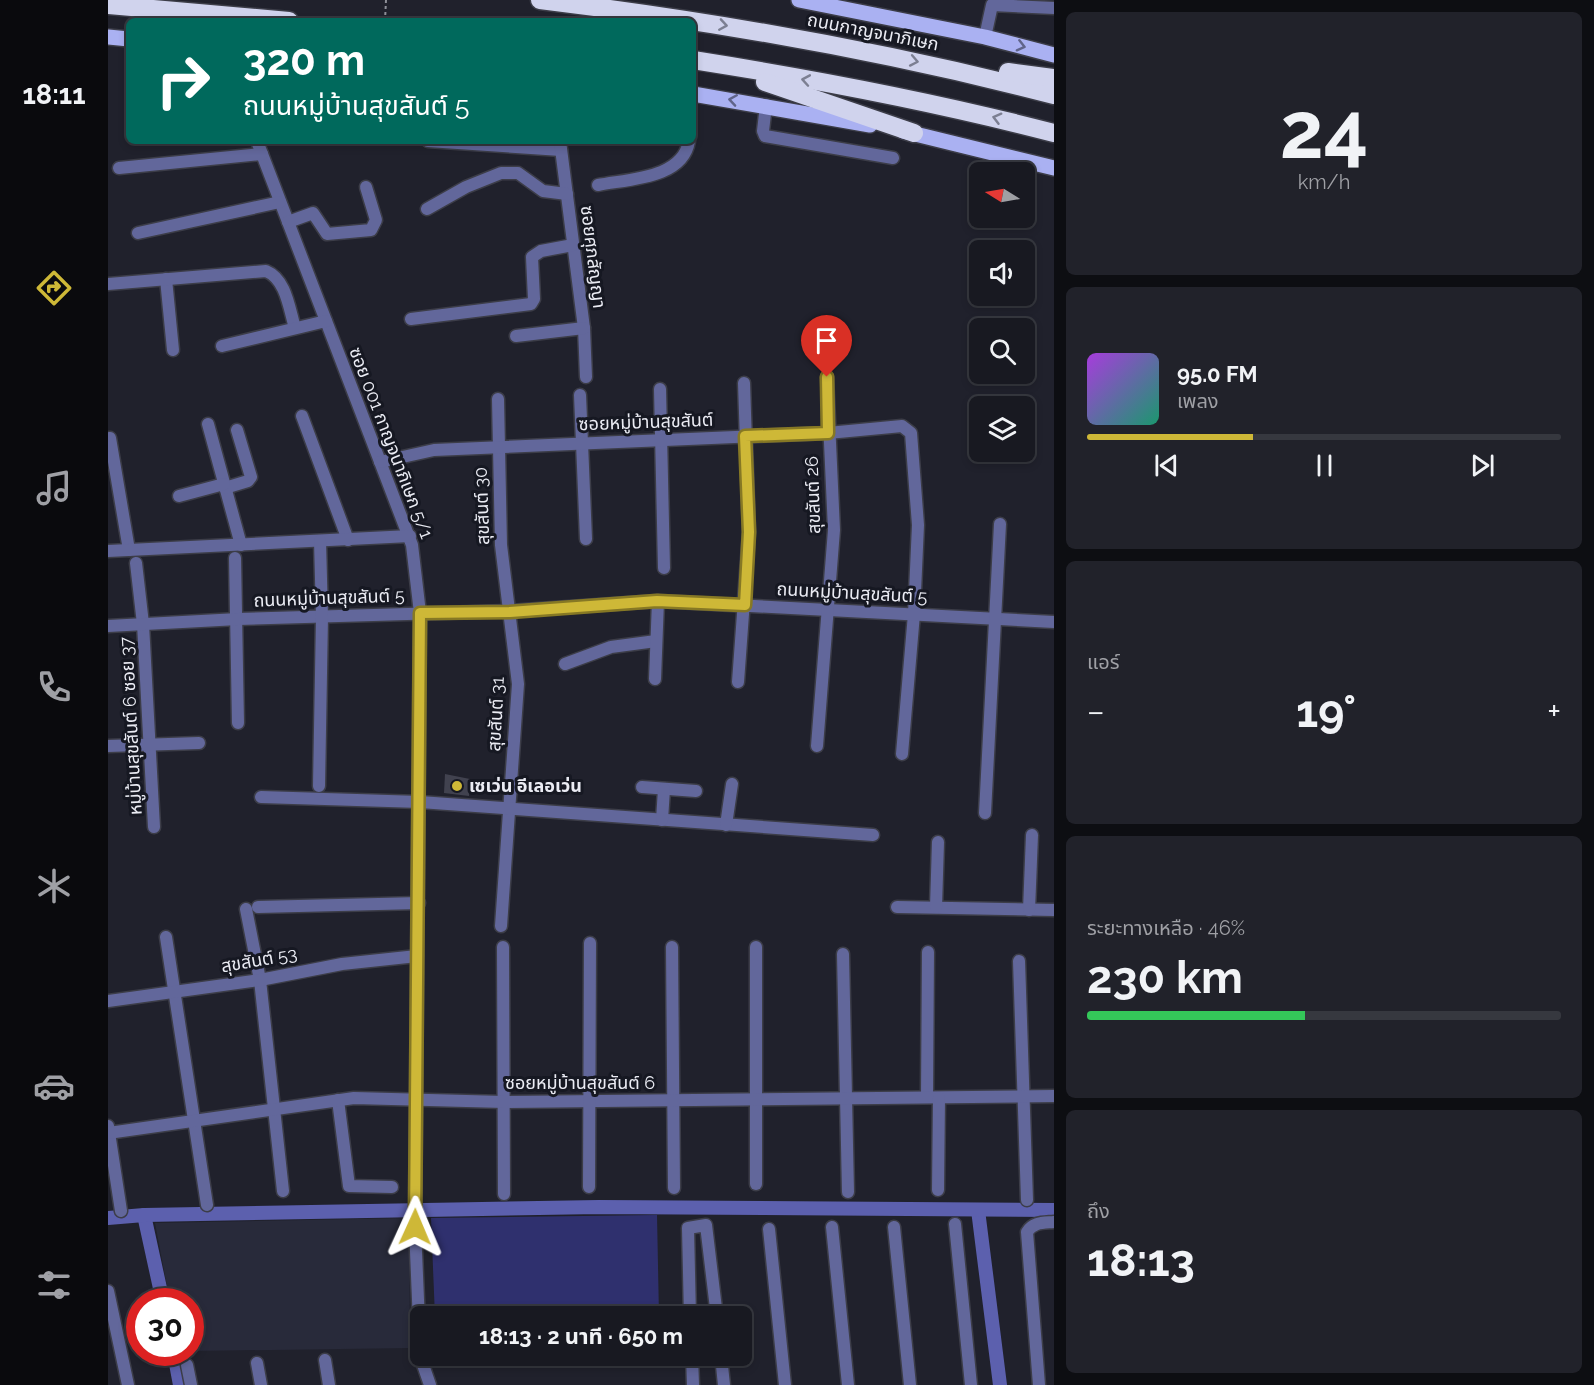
<!DOCTYPE html>
<html lang="th">
<meta charset="utf-8">
<style>
:root{--surface:#181921;--page:#21222a;--text:#f1f3f6;--muted:#9fa0a5;--line:#36383f;--accent:#ceb837}
body{margin:0;font-family:Raleway,"Noto Sans Thai",sans-serif;background:var(--page);color:var(--text);height:100vh;display:flex;flex-direction:column;font-size:22px;white-space:nowrap}
*{box-sizing:border-box;margin:0}
p{font-size:20px;color:var(--muted)}
.icon{flex:none;width:33px;height:33px;fill:none;stroke:currentColor;stroke-width:2;stroke-linecap:round;stroke-linejoin:round}
.map{position:relative;flex:1;overflow:hidden}
.side{display:flex;flex-direction:column;gap:12px;padding:12px;background:#0d0e12;width:540px}
.side>*{flex:none}
.guide{position:absolute;left:18px;top:18px;width:570px;height:126px;border-radius:9px;box-shadow:0 3px 9px #0003,0 0 0 2px var(--line);background:#00695c;color:#fff;overflow:hidden}
.needle{width:39px;rotate:281deg}
.buttons{position:absolute;left:861px;top:162px;display:grid;gap:12px}
.buttons a{display:grid;place-items:center;width:66px;height:66px;border-radius:9px;background:var(--surface);box-shadow:0 3px 9px #0003,0 0 0 2px var(--line);font-size:30px}
.speed{position:absolute;left:18px;top:1288px;display:flex;gap:12px;font-size:30px;font-weight:700;text-align:center}
.speed>*{display:grid;place-content:center;width:78px;height:78px;border-radius:50%;background:var(--surface);box-shadow:0 3px 9px #0003,0 0 0 2px var(--line);line-height:1}
.speed .limit{border:9px solid #d22;background:#fff;color:#111}
.pin{position:absolute;display:grid;place-items:center;width:51px;height:51px;color:#fff;margin:-62px -26px;border-radius:50% 50% 50% 0;rotate:-45deg;box-shadow:0 0 6px #0007}
.pin .icon{rotate:45deg}
.me{position:absolute;width:66px;margin:-33px;rotate:1deg;stroke-linejoin:round;filter:drop-shadow(0 0 4px #0008)}
.turn{display:flex;align-items:center;gap:21px;height:126px;padding:0 18px;font-size:27px}
.turn .icon{width:78px;height:78px;stroke-width:2.5}
.turn b{display:block;font-size:42px;line-height:51px}
.big{font-size:45px;font-weight:700;line-height:1.1}
.side .widget{flex:1;display:flex;flex-direction:column;justify-content:center;gap:9px;min-width:0;padding:0 21px;border-radius:9px;background:var(--page)}
.side .dial{align-items:center;gap:0}
.dial b{font-size:78px;line-height:1}
.song{display:flex;align-items:center;gap:18px}
.cover{width:72px;height:72px;border-radius:9px;background:linear-gradient(135deg,hsl(280 70% 55%),hsl(160 70% 35%))}
.played{height:6px;border-radius:3px;background:linear-gradient(90deg,var(--accent) 35%,var(--line) 35%)}
.keys{display:flex;justify-content:space-around;direction:ltr}
.heat{display:flex;justify-content:space-between;align-items:center;font-size:33px;direction:ltr}
.charge{height:9px;border-radius:4px;background:linear-gradient(90deg,#34c759 46%,var(--line) 0)}
.trip{position:absolute;left:302px;top:1306px;width:342px;height:60px;border-radius:9px;background:var(--surface);box-shadow:0 3px 9px #0003,0 0 0 2px var(--line);font-weight:700;line-height:60px;text-align:center}
main{display:flex;flex:1;min-height:0}
.tab-bar{display:flex;flex-direction:column;width:108px;justify-content:space-around;align-items:center;background:#0a0a0d;color:var(--muted)}
.tab-bar .icon{width:42px;height:42px}
.tab-bar .active{color:var(--accent)}
.tab-bar b{font-size:27px;color:var(--text)}
.map>svg:first-child{display:block}
</style>
<main>
<nav class="tab-bar">
<b>18:11</b>
<svg class="icon active" aria-label="directions" viewBox="0 0 24 24"><path d="M12 3l9 9-9 9-9-9zM9 14v-3h6M13 9l2 2-2 2"/></svg>
<svg class="icon" aria-label="music" viewBox="0 0 24 24"><path d="M9 18V5l10-2v13"/><circle cx="6" cy="18" r="3"/><circle cx="16" cy="16" r="3"/></svg>
<svg class="icon" aria-label="phone" viewBox="0 0 24 24"><path d="M5 4h4l2 5-3 2q2 4 5 5l2-3 5 2v4C11 20 4 13 5 4z"/></svg>
<svg class="icon" aria-label="climate" viewBox="0 0 24 24"><path d="M12 3v18M4 7l16 10M4 17L20 7"/></svg>
<svg class="icon" aria-label="car" viewBox="0 0 24 24"><path d="M5 17H2v-5l4-1 3-4h7l3 4 3 1v5h-3M9 17h6M6 11h13"/><circle cx="7" cy="17" r="2"/><circle cx="17" cy="17" r="2"/></svg>
<svg class="icon" aria-label="filters" viewBox="0 0 24 24"><path d="M4 7h16M4 17h16"/><circle cx="9" cy="7" r="2"/><circle cx="15" cy="17" r="2"/></svg>
</nav>
<div class="map">
<svg width="946" height="1385" viewBox="0 0 946 1385">
<rect width="100%" height="100%" fill="#20212c"/>
<!-- built -->
<path fill="#282a3a" d="M301,1218L302,1348L83,1351L82,1302H62L47,1223Z"/>
<!-- green -->
<g fill="#2f306e">
<path d="M549,1215L551,1317H327L323,1218Z"/>
<path d="M329,1356H552V1358L329,1362Z"/>
</g>
<g fill="none" stroke-linecap="round" stroke-linejoin="round">
<!-- canal -->
<g stroke="#5c60ae" stroke-width="14">
<path d="M870,1210L892,1385"/>
<path d="M36,1215L55,1302"/>
<path d="M0,1218L36,1215L491,1207L946,1210"/>
<path d="M66,1353L72,1385"/>
</g>
</g>
<!-- building -->
<path fill="#41424f" d="M337,774L362,779L361,796L336,793Z"/>
<g fill="none" stroke-linecap="round" stroke-linejoin="round">
<!-- minor casing -->
<g stroke="#3c3d48" stroke-width="15">
<g id="minor">
<path d="M877,37L884,5L946,8"/>
<path d="M658,105L655,131L657,136L785,158"/>
<path d="M149,141L304,545L312,613L307,1227L312,1348"/>
<path d="M320,141L453,150"/>
<path d="M452,141L476,328L478,377"/>
<path d="M11,168L154,154"/>
<path d="M490,185C520,179 575,179 581,141"/>
<path d="M319,209L358,187L393,173H410L435,191L459,194"/>
<path d="M180,222L205,213L219,234L263,230L268,220L258,187"/>
<path d="M30,233L172,202"/>
<path d="M58,279L65,350"/>
<path d="M0,284L158,271C178,279 181,308 187,328"/>
<path d="M303,319L423,304L426,299L424,257L433,251L465,245"/>
<path d="M408,336L476,328"/>
<path d="M114,346L218,321"/>
<path d="M552,389L556,568"/>
<path d="M472,395L478,539"/>
<path d="M390,399L393,545L410,684L393,926"/>
<path d="M194,416L240,540"/>
<path d="M100,424L133,545"/>
<path d="M2,438L21,550"/>
<path d="M272,462L326,450L720,433L794,426L803,433L810,525L806,614L794,754"/>
<path d="M117,488L140,481L143,477L129,430"/>
<path d="M71,496L116,484"/>
<path d="M0,551L302,536"/>
<path d="M127,558L130,723"/>
<path d="M28,563L35,624L46,827"/>
<path d="M0,626L130,619L402,611L550,601L946,622"/>
<path d="M457,664L503,647L548,641"/>
<path d="M547,679L550,601"/>
<path d="M630,682L641,532L636,383"/>
<path d="M0,746L91,743"/>
<path d="M709,746L726,530L719,377"/>
<path d="M211,786L214,617L212,541"/>
<path d="M534,787L588,791"/>
<path d="M153,797L312,802L765,835"/>
<path d="M877,813L892,524"/>
<path d="M554,820L556,789"/>
<path d="M618,825L624,784"/>
<path d="M150,907L311,903"/>
<path d="M789,907L946,910"/>
<path d="M828,907L830,842"/>
<path d="M138,909L152,980L175,1191"/>
<path d="M921,910L924,835"/>
<path d="M58,937L99,1205"/>
<path d="M395,947L396,1194"/>
<path d="M564,947L566,1188"/>
<path d="M648,947V1184"/>
<path d="M735,954L740,1192"/>
<path d="M911,961L919,1200"/>
<path d="M0,1001L152,980L234,964L309,956"/>
<path d="M819,1097L820,952"/>
<path d="M230,1100L241,1186L284,1187"/>
<path d="M0,1126L13,1211"/>
<path d="M0,1133L246,1098L396,1102L946,1096"/>
<path d="M481,1187L482,943"/>
<path d="M830,1190L831,1098"/>
<path d="M847,1224L863,1385"/>
<path d="M724,1227L740,1385"/>
<path d="M786,1227L802,1385"/>
<path d="M661,1229L677,1385"/>
<path d="M0,1291L20,1385"/>
<path d="M582,1317L580,1228L598,1225L609,1317"/>
<path d="M312,1356L322,1385"/>
<path d="M584,1356L585,1385"/>
<path d="M613,1356L616,1385"/>
<path d="M217,1360L221,1385"/>
<path d="M149,1363L153,1385"/>
<path d="M79,1365L83,1385"/>
<path d="M931,1385L919,1232C925,1222 935,1223 946,1222"/>
</g>
</g>
<!-- major casing -->
<g stroke="#3c3d48" stroke-width="18">
<g id="major">
<path d="M691,0L877,37L946,55"/>
<path d="M0,37L21,39"/>
<path d="M585,94L762,125"/>
<path d="M795,131L946,168"/>
</g>
</g>
<!-- highway casing -->
<g stroke="#3c3d48" stroke-width="21">
<g id="highway">
<path d="M432,0C605,21 777,51 946,95"/>
<path d="M0,5L181,21"/>
<path d="M585,60C706,79 827,102 946,133"/>
<path d="M900,72L946,78"/>
<path d="M657,82L806,133"/>
</g>
</g>
<!-- path -->
<path stroke="#8f9099" stroke-width="2" stroke-dasharray="3 3" stroke-linecap="butt" d="M277,21L278,0"/>
<!-- minor -->
<use href="#minor" stroke="#62679b" stroke-width="12"/>
<!-- major -->
<use href="#major" stroke="#aab1f2" stroke-width="15"/>
<!-- highway -->
<use href="#highway" stroke="#d0d3ed" stroke-width="18"/>
</g>
<!-- one-way arrows -->
<defs><path id="oneway-chevron" d="M-2-3.5L2.5 0L-2 3.5" fill="none" stroke-width="1.6" stroke-linecap="round" stroke-linejoin="round" transform="scale(1.5)"/></defs>
<g stroke="#7c7f92">
<use href="#oneway-chevron" transform="translate(615 25) rotate(9)"/>
<use href="#oneway-chevron" transform="translate(806 61) rotate(11)"/>
<use href="#oneway-chevron" transform="translate(698 80) rotate(-170)"/>
<use href="#oneway-chevron" transform="translate(889 118) rotate(-165)"/>
</g>
<g stroke="#60648a">
<use href="#oneway-chevron" transform="translate(913 46) rotate(14)"/>
<use href="#oneway-chevron" transform="translate(625 100) rotate(-171)"/>
</g>
<g fill="none" stroke-linecap="round" stroke-linejoin="round">
<!-- route casing -->
<g stroke="#867824" stroke-width="15">
<path id="route" d="M307,1227L312,613L402,612L549,601L637,605L641,532L637,436L720,433L719,377"/>
</g>
<!-- route -->
<use href="#route" stroke="#ceb837" stroke-width="10"/>
</g>
<!-- markers -->
<circle fill="#ceb837" stroke="#161822" stroke-width="2" cx="349" cy="786" r="6"/>
<g text-anchor="middle" stroke-width="6" stroke-linejoin="round" paint-order="stroke">
<!-- street labels -->
<g font-size="18" fill="#ebecf4" stroke="#161822">
<text transform="translate(765 32) rotate(11)" y="6">ถนนกาญจนาภิเษก</text>
<text transform="translate(485 257) rotate(83)" y="6">ซอยศุภสัญญา</text>
<text transform="translate(538 422) rotate(-2)" y="6">ซอยหมู่บ้านสุขสันต์</text>
<text transform="translate(283 443) rotate(69)" y="6">ซอย 001 กาญจนาภิเษก 5/1</text>
<text transform="translate(705 495) rotate(-92)" y="6">สุขสันต์ 26</text>
<text transform="translate(374 506) rotate(-92)" y="6">สุขสันต์ 30</text>
<text transform="translate(744 593) rotate(3)" y="6">ถนนหมู่บ้านสุขสันต์ 5</text>
<text transform="translate(221 598) rotate(-2)" y="6">ถนนหมู่บ้านสุขสันต์ 5</text>
<text transform="translate(388 714) rotate(-87)" y="6">สุขสันต์ 31</text>
<text transform="translate(23 726) rotate(-93)" y="6">หมู่บ้านสุขสันต์ 6 ซอย 37</text>
<text transform="translate(151 960) rotate(-10)" y="6">สุขสันต์ 53</text>
<text x="472" y="1089">ซอยหมู่บ้านสุขสันต์ 6</text>
</g>
<!-- poi labels -->
<g font-size="18" font-weight="bold" fill="#ebecf4" stroke="#161822" text-anchor="start">
<text x="361" y="792">เซเว่น อีเลอเว่น</text>
</g>
</g>
</svg>
<div class="buttons">
<a><svg class="needle" viewBox="-14 -14 28 28"><path d="M0-13l5 13h-10z" fill="#e53935"/><path d="M0 13l5-13h-10z" fill="#9fa0a5"/></svg></a>
<a><svg class="icon" aria-label="sound" viewBox="0 0 24 24"><path d="M4 9h4l5-4v14l-5-4H4zM17 9q2 3 0 6"/></svg></a>
<a><svg class="icon" aria-label="search" viewBox="0 0 24 24"><circle cx="10" cy="10" r="6"/><path d="M15 15l6 6"/></svg></a>
<a><svg class="icon" aria-label="layers" viewBox="0 0 24 24"><path d="M12 4l9 5-9 5-9-5zM3 14l9 5 9-5"/></svg></a>
</div>
<div class="speed"><div class="limit">30</div></div>
<div class="pin" style="left:719px;top:377px;background:#d93025"><svg class="icon" aria-label="arrive" viewBox="0 0 24 24"><path d="M6 21V4h12l-3 4 3 4H6"/></svg></div>
<svg class="me" style="left:307px;top:1227px" viewBox="-20 -20 40 40"><path d="M0-17L14 15 0 8-14 15z" fill="#ceb837" stroke="#fff" stroke-width="4"/></svg>
<div class="trip">18:13 · 2 นาที · 650 m</div>
<div class="guide">
<div class="turn"><svg class="icon" aria-label="right" viewBox="0 0 24 24"><path d="M7 20v-9h11M14 6l5 5-5 5"/></svg><div><b>320 m</b>ถนนหมู่บ้านสุขสันต์ 5</div></div>
</div>
</div>
<section class="side">
<div class="widget dial"><b>24</b><p>km/h</p></div>
<div class="widget">
<div class="song"><i class="cover"></i><div><b>95.0 FM</b><p>เพลง</p></div></div>
<div class="played"></div>
<div class="keys"><svg class="icon" aria-label="previous" viewBox="0 0 24 24"><path d="M18 5L8 12l10 7zM5 5v14"/></svg><svg class="icon" aria-label="pause" viewBox="0 0 24 24"><path d="M8 5v14M16 5v14"/></svg><svg class="icon" aria-label="next" viewBox="0 0 24 24"><path d="M6 5l10 7-10 7zM19 5v14"/></svg></div>
</div>
<div class="widget"><p>แอร์</p>
<div class="heat"><a>−</a><b class="big">19°</b><a>+</a></div>
</div>
<div class="widget"><p>ระยะทางเหลือ · 46%</p><b class="big">230 km</b><div class="charge"></div></div>
<div class="widget"><p>ถึง</p><b class="big">18:13</b></div>
</section>
</main>
